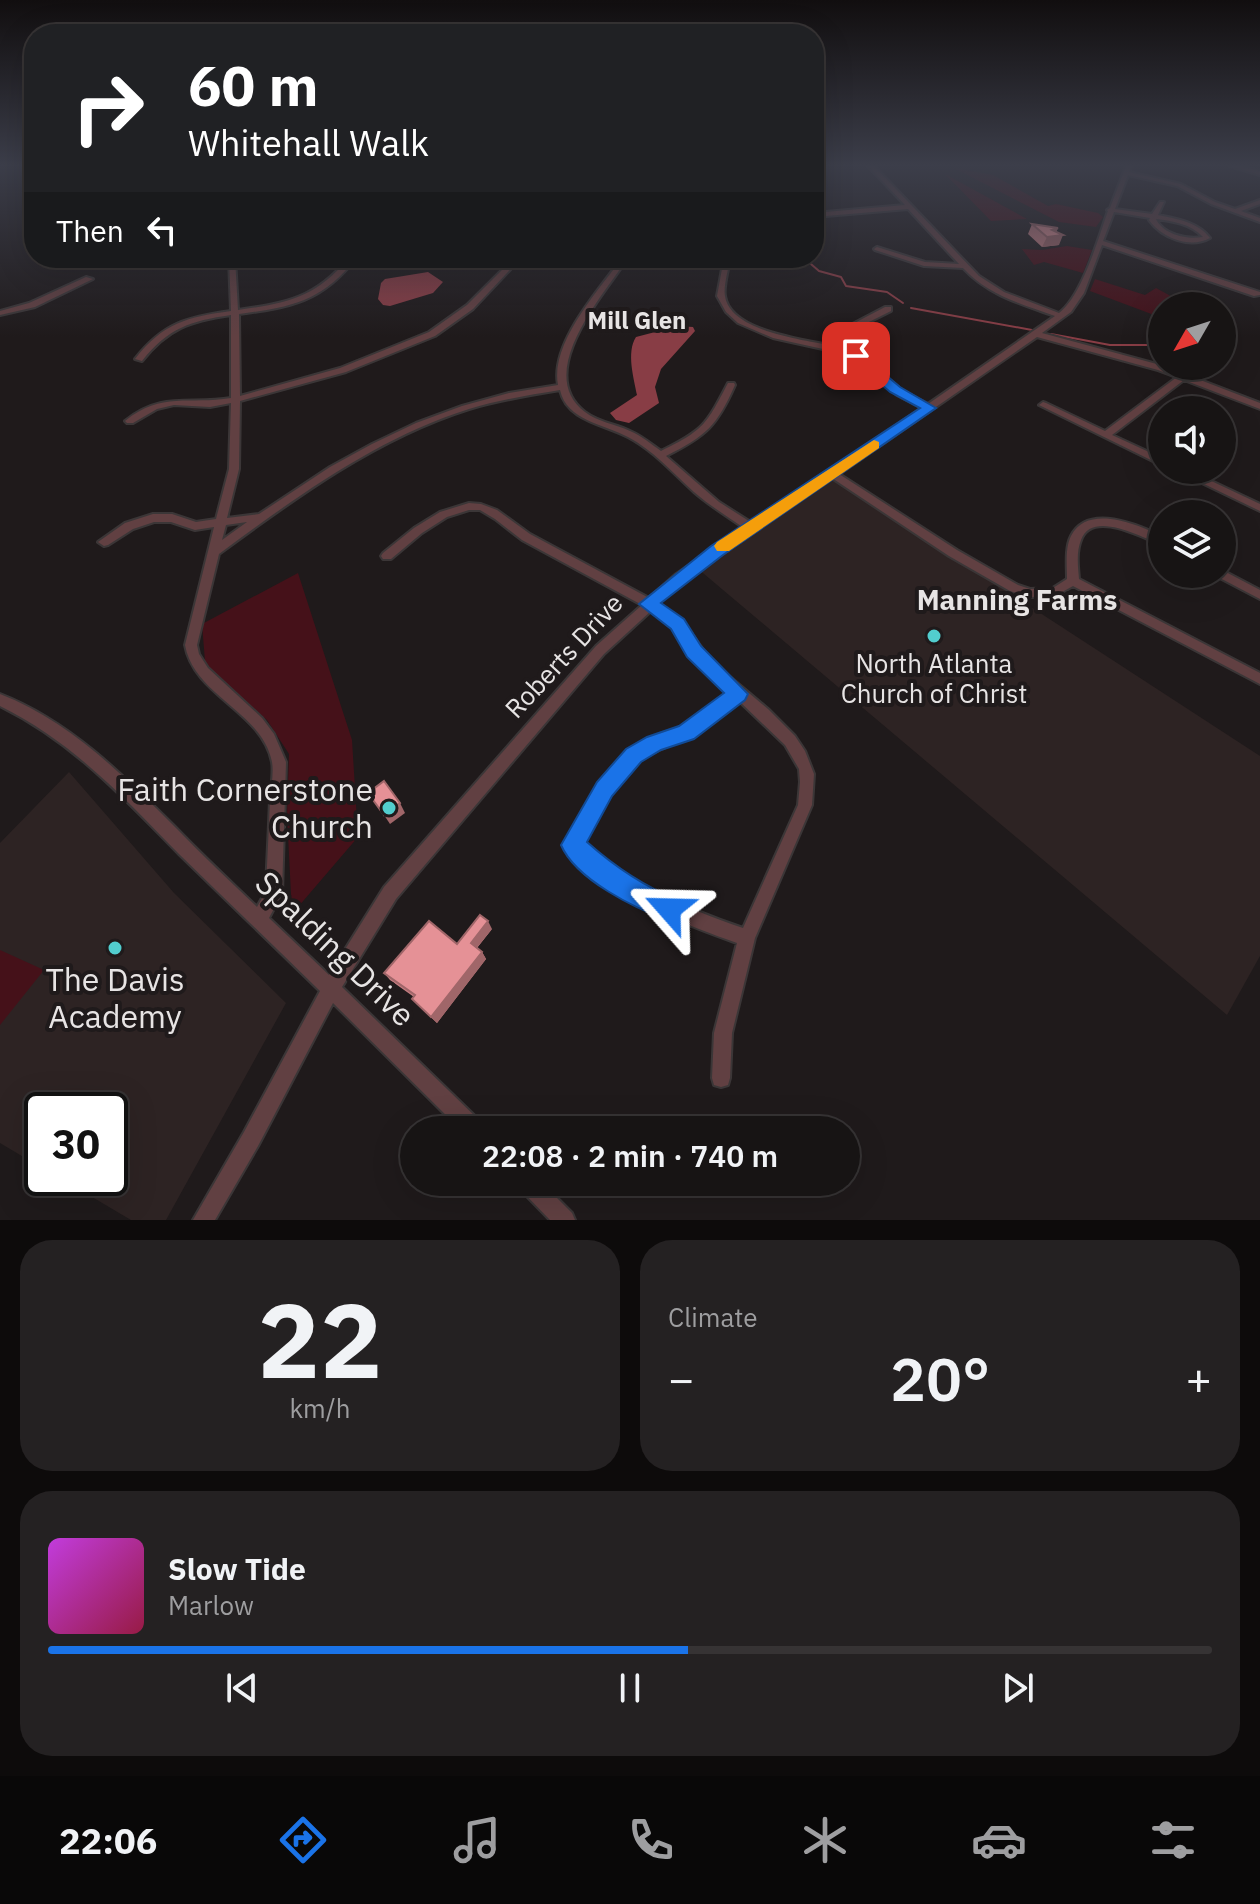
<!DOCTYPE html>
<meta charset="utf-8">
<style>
:root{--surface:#171414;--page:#242122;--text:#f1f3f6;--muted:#9e9ea0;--line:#363334;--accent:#1a73e8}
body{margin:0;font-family:"IBM Plex Sans",sans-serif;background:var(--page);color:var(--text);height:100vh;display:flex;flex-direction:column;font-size:30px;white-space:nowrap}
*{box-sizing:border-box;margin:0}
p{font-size:26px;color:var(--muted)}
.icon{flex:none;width:44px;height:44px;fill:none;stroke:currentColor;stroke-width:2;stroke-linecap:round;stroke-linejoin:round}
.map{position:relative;height:1220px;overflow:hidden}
.sheet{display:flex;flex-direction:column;gap:20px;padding:20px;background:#0d0b0b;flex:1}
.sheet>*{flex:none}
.top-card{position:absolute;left:24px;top:24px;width:800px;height:244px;border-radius:32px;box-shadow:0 8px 32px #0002,0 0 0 2px var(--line);background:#202124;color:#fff;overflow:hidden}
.needle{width:52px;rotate:231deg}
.tools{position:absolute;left:1148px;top:292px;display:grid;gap:16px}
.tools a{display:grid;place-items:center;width:88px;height:88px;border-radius:50%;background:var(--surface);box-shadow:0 8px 32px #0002,0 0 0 2px var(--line);font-size:40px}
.speed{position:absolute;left:24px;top:1092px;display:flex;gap:16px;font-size:40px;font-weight:700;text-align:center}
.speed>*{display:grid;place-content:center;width:104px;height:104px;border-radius:50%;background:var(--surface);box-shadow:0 8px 32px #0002,0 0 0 2px var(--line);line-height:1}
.speed .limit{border:4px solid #111;border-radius:12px;background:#fff;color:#111}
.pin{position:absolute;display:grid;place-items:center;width:68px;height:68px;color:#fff;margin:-34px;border-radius:16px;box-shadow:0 4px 12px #0006}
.me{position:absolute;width:88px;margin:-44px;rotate:295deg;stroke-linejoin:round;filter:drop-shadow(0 0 6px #0008)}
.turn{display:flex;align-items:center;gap:28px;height:168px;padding:0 32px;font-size:36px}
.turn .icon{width:104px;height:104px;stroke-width:2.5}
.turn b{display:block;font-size:56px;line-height:68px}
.then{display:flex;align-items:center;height:76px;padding:0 32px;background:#0003;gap:16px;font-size:30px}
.big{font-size:60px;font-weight:600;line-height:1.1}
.sheet .card{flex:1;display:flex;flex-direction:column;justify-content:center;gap:12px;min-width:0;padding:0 28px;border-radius:32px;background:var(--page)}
.sheet .dial{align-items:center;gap:0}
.dial b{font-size:104px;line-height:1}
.song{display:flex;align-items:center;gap:24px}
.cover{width:96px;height:96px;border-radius:12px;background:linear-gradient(135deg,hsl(290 70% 55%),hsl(340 70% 35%))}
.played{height:8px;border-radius:4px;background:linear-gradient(90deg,var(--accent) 55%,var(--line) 55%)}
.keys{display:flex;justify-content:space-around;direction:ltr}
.heat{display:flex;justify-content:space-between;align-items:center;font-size:44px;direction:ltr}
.sheet .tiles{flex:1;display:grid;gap:20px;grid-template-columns:1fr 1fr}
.card:last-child{grid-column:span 2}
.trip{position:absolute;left:400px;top:1116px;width:460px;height:80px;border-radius:40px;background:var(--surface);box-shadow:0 8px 32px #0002,0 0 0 2px var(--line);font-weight:600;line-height:80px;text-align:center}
.menu{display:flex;height:128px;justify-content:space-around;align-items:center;background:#090808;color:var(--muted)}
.menu .icon{width:56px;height:56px}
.menu .selected{color:var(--accent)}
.menu b{font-size:36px;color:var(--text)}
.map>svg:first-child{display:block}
</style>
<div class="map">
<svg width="1260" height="1220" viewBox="0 0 1260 1220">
<rect width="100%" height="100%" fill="#1f1a1b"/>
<!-- built -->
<g fill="#2d2323">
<path d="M825,473L1260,756V956L1227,1015L697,568L739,525Z"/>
<path d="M69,772L174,893L286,1003L166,1220H131L60,1178H110V1110H42V1168L0,1143V843Z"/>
</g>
<!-- green -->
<g fill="#451119">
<path d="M954,168L993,175L1048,206L1056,204L1098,213L1103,217L1096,227L1059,222Z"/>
<path d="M945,174L1027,219L991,221Z"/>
<path d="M1067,246L1092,250L1083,273L1044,262L1034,265L1022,249L1042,250Z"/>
<path d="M1095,279L1145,295L1156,288L1189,306H1162V318L1090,291Z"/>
<path d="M298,573L352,740L358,837L292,914L287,815L289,754L267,720L215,675L205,661L202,624Z"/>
<path d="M0,950L44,970L0,1025Z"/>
</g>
<!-- water -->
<g fill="#883d45">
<path d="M428,272L443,282L433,293L390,306L383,305L378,299L381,283L385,279Z"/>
<path d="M678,326L693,327L695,331L661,369L655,387L659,403L629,423L616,420L610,413L637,395C634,379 626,352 636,337Z"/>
</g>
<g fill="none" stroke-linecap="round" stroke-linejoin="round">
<!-- stream -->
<g stroke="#883d45" stroke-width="2">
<path d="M804,258L819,271L841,277L846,286L887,292L903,303"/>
<path d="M911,308L1032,330"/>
<path d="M1051,334L1110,345H1162"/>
</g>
<!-- minor casing -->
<g stroke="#3b3637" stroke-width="4">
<g id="minor">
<path d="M868,166H874L979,276L1004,292L1059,313C1082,296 1098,239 1108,211L1107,210L1110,208L1126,166H1132L1129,172L1181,184L1215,202L1235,209L1260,200V204L1241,211L1260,218V222L1211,204L1177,186L1128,175L1115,209L1152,214L1160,202H1164L1158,215C1177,219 1198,222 1210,238C1190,249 1162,238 1149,220L1150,218L1114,212L1103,241L1260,292V295L1254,296L1102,245L1084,293L1071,312L1042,333L1164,366L1260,403V409L1184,380L1112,435L1162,458V465L1159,464L1039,405L1043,402L1046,403L1105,431L1177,377L1158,370L1037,337L839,474L957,550L1018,585L1030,589L1053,588L1067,579C1067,565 1065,548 1071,536C1088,503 1138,525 1162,536V545C1143,538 1092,509 1081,540C1076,552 1078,567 1079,579L1260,673V684L1073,586L1055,596L1030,597L1010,591L949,556L832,478L683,581L658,604L683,622L711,661L768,709L795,736L805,751L814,774L812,805L755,938L732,1033L730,1078L728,1085L721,1087L714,1085L712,1078L714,1033L737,943C686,925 636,905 592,871C582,864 570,856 565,845L600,784L629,751L681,728L730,693L697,663L675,629L651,611L604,654L396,899L342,987L482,1123L485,1130H461L333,1003L258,1146L215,1220H193L244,1132L320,991C273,945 226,900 179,854C123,797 73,742 0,706V694C70,721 125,777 177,829C203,856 230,881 257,907L266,891C267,860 269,830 270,799C271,787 274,773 272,762C262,711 194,696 185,645L214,527L195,530L171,522H154L133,529L108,545L104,546L98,542L125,523L153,514H172L196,522L216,519L229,469L231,403L210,407L174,405L157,409L133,423H127L125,421C162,391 189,405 231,398V315C190,321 168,328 142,361L135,359C163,323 187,317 231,311L229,258H235L238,310C288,303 315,298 349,258H356C322,302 291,307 239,314L240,396L340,368L429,332L467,305L514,258H521L473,309L435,336L346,372L240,401L239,469L227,518L259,514L330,467L372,444L416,423L462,406L509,393L558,385C550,343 599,290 622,258H628C604,294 533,373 585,412C598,422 615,424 630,431C642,436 651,444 661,451C704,430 706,425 728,383H734L735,385C717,426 706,436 666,456L719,502L752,523L922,408L897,395L852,357L832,351L773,338L738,323L726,312L717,296L724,258H730C729,268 723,286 725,296C730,332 806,340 834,346L843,329L885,307H891V311L849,332L842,348L864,358L903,391L928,404L1055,316C1021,304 988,295 963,268L924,266L875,250L874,249L877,247L925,262L959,264L908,209L814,217V213L905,205ZM1156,219C1173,221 1191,224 1203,237C1186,240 1163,234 1156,219ZM560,390C567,421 604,424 628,437C653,450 673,473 694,492C710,506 727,516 744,528L675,575L649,598L530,534L497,510L481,504L469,503L440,512L414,528L383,553L381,556L383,559H391L422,533L447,517L469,510H480L495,519L522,540L642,605L596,646L384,887L329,975L269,918L282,893L286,762L274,734L262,718L208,668L199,654L197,645L219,554C296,497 377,438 469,409C499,400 529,395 560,390ZM247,522L222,540L226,525ZM739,701L785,745L799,769L800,782L798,805L743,928C684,908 631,884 582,843L610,794L639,759L691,736Z"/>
<path d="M1230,166H1239L1260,171V175Z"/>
<path d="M86,277L93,279L35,307L0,315V311L29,303Z"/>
<path d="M1175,470H1188L1260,504V511Z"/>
<path d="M1222,570L1260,590V599L1218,577L1216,574H1222Z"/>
<path d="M517,1182H541L572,1213L575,1220H550L520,1189Z"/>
</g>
</g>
<!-- minor -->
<use href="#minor" fill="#614042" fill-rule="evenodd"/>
</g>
<!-- wall -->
<g fill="#c57d81">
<path d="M1032,224L1058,228L1056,232L1059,245L1042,247L1028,234Z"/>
<path d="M492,929L477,948L482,952L486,959L437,1023L418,1005L414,997L390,980L384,973Z"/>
</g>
<!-- shaded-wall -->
<g fill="#a06669">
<path d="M1058,228L1054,236L1063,235L1059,245L1042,247L1047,237L1052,230Z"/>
<path d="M400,803L405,813L390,824L384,815Z"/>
<path d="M488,921L492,929L475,950L471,943Z"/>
<path d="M482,952L486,959L437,1023L431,1017Z"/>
</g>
<!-- building -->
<g fill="#e59196" stroke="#a06669" stroke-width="2">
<path d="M1032,224L1058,228L1052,230L1063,235L1047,237Z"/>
<path d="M384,781L400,803L384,815L368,793Z"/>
<path d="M480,915L488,921L471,943L482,952L431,1017L412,999L415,995L384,973L429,921L457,944Z"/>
</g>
<!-- sky -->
<linearGradient id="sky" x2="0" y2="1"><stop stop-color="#110e0f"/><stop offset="0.49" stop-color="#3c3e4a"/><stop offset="1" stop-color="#3c3e4a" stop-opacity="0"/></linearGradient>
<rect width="1260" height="337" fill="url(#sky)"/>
<!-- route -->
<path fill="#1a73e8" stroke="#114b97" stroke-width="2" d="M852,354H861L900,387L936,408L723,555L661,603L684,619L701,646L748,694L745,700L694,739L661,750L641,762L612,796L587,842C615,867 643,886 678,900L681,909L678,918L669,921C635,908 576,880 561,845L597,782L626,749L647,737L679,726L724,693L687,657L671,629L639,604L711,546L920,408L890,392L852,359Z"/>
<!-- slow -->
<path fill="#f59e0b" d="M874,440L879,442V448L729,551H717L714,546L717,542Z"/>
<!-- markers -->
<g fill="#52cdce" stroke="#1f1a1b" stroke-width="3">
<circle cx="934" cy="636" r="8"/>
<circle cx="389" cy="808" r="8"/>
<circle cx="115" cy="948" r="8"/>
</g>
<g text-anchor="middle" stroke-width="8" stroke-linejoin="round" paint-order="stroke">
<!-- far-neighbourhood labels -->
<g font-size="24" font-weight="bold" fill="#e7e4e4" stroke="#1f1a1b">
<text x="637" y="329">Mill Glen</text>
</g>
<!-- street labels -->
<g font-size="26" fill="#e7e4e4" stroke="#1f1a1b">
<text transform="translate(564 656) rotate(-47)" y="9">Roberts Drive</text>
</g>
<!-- poi labels -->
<g font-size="26" fill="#e7e4e4" stroke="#1f1a1b">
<text x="934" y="673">North Atlanta<tspan x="934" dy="30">Church of Christ</tspan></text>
</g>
<!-- neighbourhood labels -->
<g font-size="28" font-weight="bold" fill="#e7e4e4" stroke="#1f1a1b">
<text x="1017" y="610">Manning Farms</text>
</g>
<!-- near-poi labels -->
<g font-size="32" fill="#e7e4e4" stroke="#1f1a1b" text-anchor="end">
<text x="373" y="801">Faith Cornerstone<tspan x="373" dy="37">Church</tspan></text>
<text x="115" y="991" text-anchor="middle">The Davis<tspan x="115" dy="37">Academy</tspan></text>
</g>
<!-- near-street labels -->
<g font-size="32" fill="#e7e4e4" stroke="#1f1a1b">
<text transform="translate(335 949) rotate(44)" y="11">Spalding Drive</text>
</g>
</g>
</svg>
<div class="tools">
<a><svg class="needle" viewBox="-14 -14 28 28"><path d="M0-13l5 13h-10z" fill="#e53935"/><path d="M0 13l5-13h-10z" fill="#9e9ea0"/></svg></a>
<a><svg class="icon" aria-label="sound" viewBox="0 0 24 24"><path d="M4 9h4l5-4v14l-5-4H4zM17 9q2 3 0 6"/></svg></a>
<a><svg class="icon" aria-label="layers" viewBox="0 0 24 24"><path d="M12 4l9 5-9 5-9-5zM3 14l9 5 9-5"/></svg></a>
</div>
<div class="speed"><div class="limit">30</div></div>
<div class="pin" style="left:856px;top:356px;background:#d93025"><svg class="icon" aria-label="arrive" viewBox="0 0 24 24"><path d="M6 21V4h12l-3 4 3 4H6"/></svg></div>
<svg class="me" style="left:669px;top:909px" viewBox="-20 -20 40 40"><path d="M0-17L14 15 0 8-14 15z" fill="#1a73e8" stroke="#fff" stroke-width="4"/></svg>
<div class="trip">22:08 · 2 min · 740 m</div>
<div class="top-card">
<div class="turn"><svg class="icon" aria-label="right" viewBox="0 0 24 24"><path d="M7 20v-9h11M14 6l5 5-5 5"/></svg><div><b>60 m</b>Whitehall Walk</div></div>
<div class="then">Then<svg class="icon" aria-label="left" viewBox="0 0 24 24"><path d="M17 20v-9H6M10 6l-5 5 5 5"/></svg></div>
</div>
</div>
<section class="sheet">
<div class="tiles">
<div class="card dial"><b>22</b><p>km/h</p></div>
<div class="card"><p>Climate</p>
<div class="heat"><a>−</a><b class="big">20°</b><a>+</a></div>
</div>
<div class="card">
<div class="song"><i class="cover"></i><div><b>Slow Tide</b><p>Marlow</p></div></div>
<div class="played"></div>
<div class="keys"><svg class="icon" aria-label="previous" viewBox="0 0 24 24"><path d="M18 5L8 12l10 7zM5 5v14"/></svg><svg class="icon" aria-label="pause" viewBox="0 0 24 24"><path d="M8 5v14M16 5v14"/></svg><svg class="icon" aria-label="next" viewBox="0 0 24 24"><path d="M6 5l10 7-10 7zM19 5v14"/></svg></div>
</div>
</div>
</section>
<nav class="menu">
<b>22:06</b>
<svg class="icon selected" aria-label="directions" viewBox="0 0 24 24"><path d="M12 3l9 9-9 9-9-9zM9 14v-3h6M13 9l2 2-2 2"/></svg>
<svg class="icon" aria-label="music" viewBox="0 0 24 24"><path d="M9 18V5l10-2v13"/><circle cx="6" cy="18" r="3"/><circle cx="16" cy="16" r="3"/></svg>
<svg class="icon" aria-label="phone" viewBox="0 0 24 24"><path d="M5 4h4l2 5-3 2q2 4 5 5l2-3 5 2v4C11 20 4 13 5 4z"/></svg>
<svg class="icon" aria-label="climate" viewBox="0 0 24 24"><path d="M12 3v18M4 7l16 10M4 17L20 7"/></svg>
<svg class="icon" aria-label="car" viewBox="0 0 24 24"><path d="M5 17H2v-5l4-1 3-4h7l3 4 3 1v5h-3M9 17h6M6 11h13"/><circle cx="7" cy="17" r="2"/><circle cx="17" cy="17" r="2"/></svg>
<svg class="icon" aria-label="filters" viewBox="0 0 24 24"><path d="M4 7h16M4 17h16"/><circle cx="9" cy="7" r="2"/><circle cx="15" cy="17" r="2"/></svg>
</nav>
